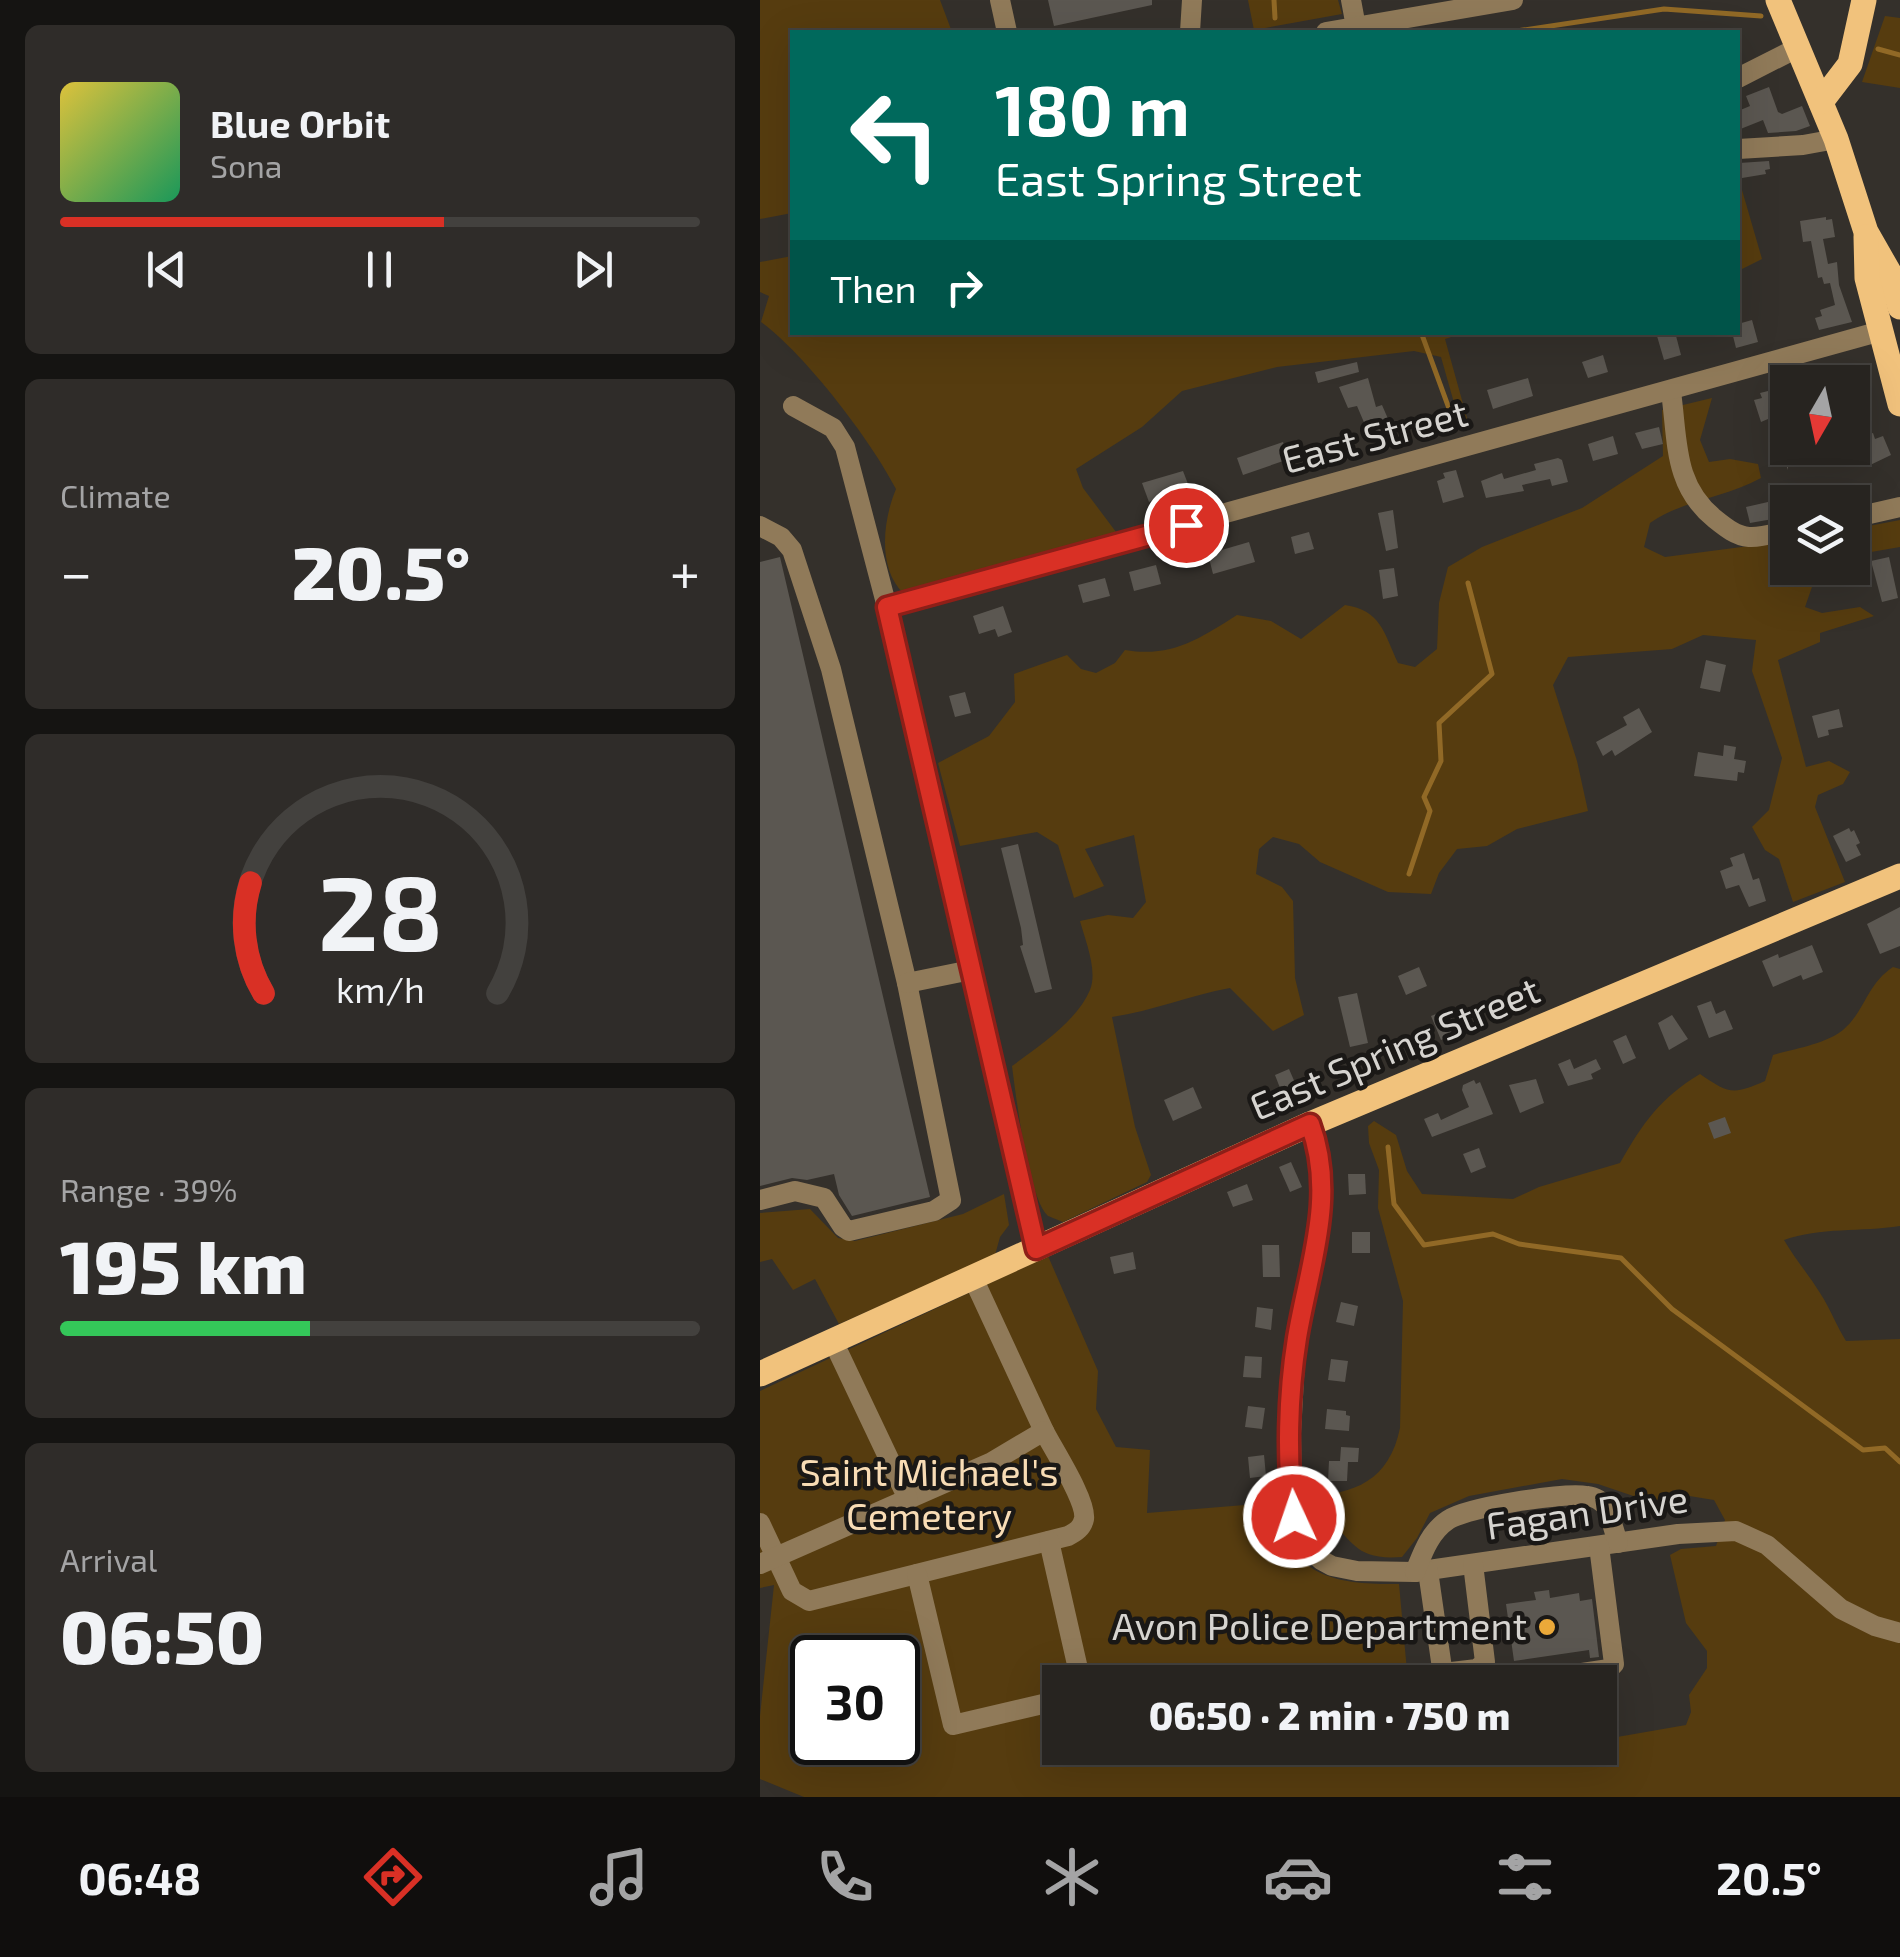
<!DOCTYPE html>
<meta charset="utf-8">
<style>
:root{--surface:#272420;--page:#2f2c29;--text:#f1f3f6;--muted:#a4a4a5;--line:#43413e;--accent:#d93025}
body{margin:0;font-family:"Exo 2",sans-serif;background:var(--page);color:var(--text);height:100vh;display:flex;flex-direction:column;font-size:38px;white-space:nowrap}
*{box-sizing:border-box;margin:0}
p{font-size:32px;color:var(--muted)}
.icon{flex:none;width:55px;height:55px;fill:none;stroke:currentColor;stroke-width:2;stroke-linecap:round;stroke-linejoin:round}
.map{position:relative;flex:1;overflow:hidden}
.sheet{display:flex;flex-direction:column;gap:25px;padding:25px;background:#151412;width:760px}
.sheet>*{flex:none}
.top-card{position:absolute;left:30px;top:30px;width:950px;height:305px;border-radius:0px;box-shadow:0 10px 40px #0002,0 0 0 2px var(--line);background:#00695c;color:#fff;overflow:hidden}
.needle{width:65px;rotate:189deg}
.buttons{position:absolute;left:1010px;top:365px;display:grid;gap:20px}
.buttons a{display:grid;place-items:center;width:100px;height:100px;border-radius:0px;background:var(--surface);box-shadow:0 10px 40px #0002,0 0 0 2px var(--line);font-size:50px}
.speed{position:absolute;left:30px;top:1635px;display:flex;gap:20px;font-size:50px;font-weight:700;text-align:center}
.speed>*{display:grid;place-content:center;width:130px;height:130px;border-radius:50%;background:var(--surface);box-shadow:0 10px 40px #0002,0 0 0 2px var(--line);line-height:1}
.speed .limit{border:5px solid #111;border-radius:15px;background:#fff;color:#111}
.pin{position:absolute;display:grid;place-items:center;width:85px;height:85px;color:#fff;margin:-42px;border:5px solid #fff;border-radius:50%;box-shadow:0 2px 10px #0007}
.me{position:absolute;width:110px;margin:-55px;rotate:357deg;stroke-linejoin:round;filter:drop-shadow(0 0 8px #0008)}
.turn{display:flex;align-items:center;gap:35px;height:210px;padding:0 40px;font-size:45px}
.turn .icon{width:130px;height:130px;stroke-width:2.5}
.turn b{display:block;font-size:70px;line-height:85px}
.then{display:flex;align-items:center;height:95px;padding:0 40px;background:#0003;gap:20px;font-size:38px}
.big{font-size:75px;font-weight:800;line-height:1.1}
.sheet .tile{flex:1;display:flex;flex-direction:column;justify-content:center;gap:15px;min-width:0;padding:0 35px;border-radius:15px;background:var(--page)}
.sheet .dial{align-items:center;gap:0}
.dial svg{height:260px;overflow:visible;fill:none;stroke:var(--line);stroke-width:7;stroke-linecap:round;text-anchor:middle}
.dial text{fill:var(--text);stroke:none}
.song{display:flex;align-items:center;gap:30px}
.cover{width:120px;height:120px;border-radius:15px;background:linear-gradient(135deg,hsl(50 70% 55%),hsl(150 70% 35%))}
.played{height:10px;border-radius:5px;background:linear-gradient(90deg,var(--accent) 60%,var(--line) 60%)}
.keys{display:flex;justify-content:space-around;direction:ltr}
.heat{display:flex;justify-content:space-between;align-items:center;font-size:55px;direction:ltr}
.charge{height:15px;border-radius:8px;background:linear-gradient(90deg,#34c759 39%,var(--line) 0)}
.trip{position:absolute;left:282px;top:1665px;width:575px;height:100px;border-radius:0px;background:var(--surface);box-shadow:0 10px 40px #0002,0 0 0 2px var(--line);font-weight:800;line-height:100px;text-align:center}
.tab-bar{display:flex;height:160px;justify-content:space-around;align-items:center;background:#100e0d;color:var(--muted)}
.tab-bar .icon{width:70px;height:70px}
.tab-bar .selected{color:var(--accent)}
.tab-bar b{font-size:45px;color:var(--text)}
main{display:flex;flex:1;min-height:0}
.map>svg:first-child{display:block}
</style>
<main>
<section class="sheet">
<div class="tile">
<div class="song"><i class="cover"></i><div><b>Blue Orbit</b><p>Sona</p></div></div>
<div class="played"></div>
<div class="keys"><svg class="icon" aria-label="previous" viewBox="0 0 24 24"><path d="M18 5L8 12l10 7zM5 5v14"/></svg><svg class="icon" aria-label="pause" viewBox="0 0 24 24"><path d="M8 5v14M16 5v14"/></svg><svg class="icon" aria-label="next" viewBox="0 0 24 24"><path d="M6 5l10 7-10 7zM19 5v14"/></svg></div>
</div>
<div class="tile"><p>Climate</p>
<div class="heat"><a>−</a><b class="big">20.5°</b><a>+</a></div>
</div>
<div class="tile dial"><svg viewBox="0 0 100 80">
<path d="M14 69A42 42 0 1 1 86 69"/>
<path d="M14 69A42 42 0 0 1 10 35" stroke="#d93025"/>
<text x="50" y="56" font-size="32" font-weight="700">28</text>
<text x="50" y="72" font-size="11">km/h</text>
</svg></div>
<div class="tile"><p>Range · 39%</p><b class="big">195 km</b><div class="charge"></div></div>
<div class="tile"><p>Arrival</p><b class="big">06:50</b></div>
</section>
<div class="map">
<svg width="1140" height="1797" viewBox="0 0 1140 1797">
<rect width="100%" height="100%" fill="#34302b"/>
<!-- green -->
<g fill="#563c0f" fill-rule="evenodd">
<path d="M0,0H180L192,32H32V213L0,219Z"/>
<path d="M488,0H578L582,14L494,30Z"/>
<path d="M1125,16L1140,18V88L1102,82Z"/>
<path d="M978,190H982L1002,259L978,271Z"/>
<path d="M32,256V332L704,333L685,339L710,429L702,431L681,357L654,351L517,367L422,391L382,427L316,469L323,488L356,532L144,594C117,568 123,520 136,489C111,440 44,353 1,322L9,296L0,292V262Z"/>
<path d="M952,398L940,440L949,462L970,459L998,464L1001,478C965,498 923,500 890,523L884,547L905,557L1027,541L1028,568H1084L1053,584L1045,607L1062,613L1100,607L1114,616L1060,633V642L1018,660L1046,767L1069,761L1090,772L1083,784L1058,795L1055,807L1085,882L1033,902L1019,859L1005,850L992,827L1009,810L1022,758L992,671L996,640L943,635L912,649L808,657L793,685L817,761L828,811L757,829L727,846L697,849L679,873L671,894L628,892L560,862L539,844L513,837L499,849L496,874L522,887L533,901L535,978L544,1015L513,1031L470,988C430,995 393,1011 352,1017L375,1127L391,1175L387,1182L303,1222C302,1222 289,1216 288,1216C268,1197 256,1096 252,1066C278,1047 317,1021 330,990C338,970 325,940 320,921L348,915L373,918L386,902L374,835L325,849L344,886L314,898L298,845L277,832L200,846L178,763L229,736L255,702L254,674L307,655L321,669L336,673L355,663L365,650C411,658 439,639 477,615L511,621L541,639L585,605C621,610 624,633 638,663L655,667L677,649L679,603L688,567L722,547L822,508L903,456L902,410Z"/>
<path d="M1140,520V547L1111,552L1093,562V529Z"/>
<path d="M1133,967L1140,969V1226C1101,1232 1060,1227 1024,1240C1035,1259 1049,1275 1060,1293C1071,1310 1077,1327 1086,1341L1140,1339V1797H44L0,1779V1716L14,1585L0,1588V1391L288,1256L338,1371L336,1409L356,1447L390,1450L387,1513L520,1502C524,1577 577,1585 639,1584L648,1682H300V1748H654L656,1764L721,1748H840V1740L926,1725L931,1712L929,1695L947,1668V1651L926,1623L910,1555L921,1549L956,1546L965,1520L954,1500L917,1494L891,1502L838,1484L802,1479L709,1496L670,1513L657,1538L642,1557C582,1562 596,1526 548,1513L543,1495C592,1496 629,1482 640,1428L643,1301L618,1208L619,1170L609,1143L608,1126L614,1121L636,1135L647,1171L662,1194L753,1199L779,1187L860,1163C883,1123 900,1098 940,1074C969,1094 973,1095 1005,1081L1013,1055C1033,1049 1066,1044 1083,1030C1106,1010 1106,985 1133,967ZM52,1658H138V1742H52Z"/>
<path d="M244,1194L249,1225L240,1237L235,1255L79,1324L55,1279L33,1290L12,1259L0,1262V1213L50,1209L78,1238L95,1241L203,1214Z"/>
</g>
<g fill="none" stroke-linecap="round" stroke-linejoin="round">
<!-- stream -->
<g stroke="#916926" stroke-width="5">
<path d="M514,0L515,18"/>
<path d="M750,32L904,9L1001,16"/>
<path d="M1118,49L1140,55"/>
<path d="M661,332L691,414"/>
<path d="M649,874L670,811L664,797L681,761L679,723L732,674L708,583"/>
<path d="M628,1147L634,1204L664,1245L733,1234L759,1244L861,1258L912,1309L1103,1450L1125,1448L1140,1462"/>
</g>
</g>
<!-- building -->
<g fill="#5b5751">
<path d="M288,0H392V5L294,26Z"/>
<path d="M1009,87L1018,112L1022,114L1042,106L1050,126L1036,131L1008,133L1003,120L978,130V111L990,106L986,96Z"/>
<path d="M1009,161L1010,169L1005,170L1006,174L982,178L979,163Z"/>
<path d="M1066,217V220L1072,219L1075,237L1063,239L1068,264L1077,262L1079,285L1092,322L1059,330L1055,318L1062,316L1060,310L1075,305L1070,283L1064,284L1062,277L1058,278L1051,241L1043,242L1040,221Z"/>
<path d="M992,320L998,342L976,348L972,332H978V324Z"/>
<path d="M915,332L921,355L904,360L897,336Z"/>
<path d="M843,355L848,372L828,378L822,362Z"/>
<path d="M597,362L599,372L558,383L555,372Z"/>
<path d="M1105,377L1111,396L1092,403V381Z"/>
<path d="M608,378L616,407L622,405L632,428L609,434L597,406L588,408L579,387Z"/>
<path d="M768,378L773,396L733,409L727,390Z"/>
<path d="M1012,390L1024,429L1028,428V470L1008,419L1001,422L994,400L1002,398L1000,393Z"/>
<path d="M899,427L903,444L882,449L875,433Z"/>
<path d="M1113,433L1115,439L1123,436L1131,455L1106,467L1092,439Z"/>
<path d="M853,436L858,454L833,461L828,444Z"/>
<path d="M523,442L529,459L483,475L477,458Z"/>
<path d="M798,458L802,460L808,482L792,486L790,479L762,485L764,491L726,498L721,481L742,473L744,479L776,470L774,464Z"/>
<path d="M696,470L704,497L683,503L677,481L685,478L683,473Z"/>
<path d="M423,471L428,484L389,502L382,483Z"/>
<path d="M1021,499L1025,517L990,523L986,507Z"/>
<path d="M633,510L638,548L626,551L618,513Z"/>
<path d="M549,532L554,549L535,554L531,537Z"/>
<path d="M489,542L495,562L453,574L448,554Z"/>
<path d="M20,557L170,1197L92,1216L79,1195L74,1174L47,1180L32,1178L0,1186V562Z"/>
<path d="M1129,557L1138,598L1122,602L1111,561Z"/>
<path d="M396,565L401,584L374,591L369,572Z"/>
<path d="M634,568L638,596L623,599L619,570Z"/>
<path d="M345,578L350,596L323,603L318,585Z"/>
<path d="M243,606L252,632L238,637L235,629L219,634L213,616Z"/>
<path d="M946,660L966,665L960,692L940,688Z"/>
<path d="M205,692L211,713L195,717L189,696Z"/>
<path d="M879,708L892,732L855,756L852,750L843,756L836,742L867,725L863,717Z"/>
<path d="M1079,709L1083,727L1068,730L1069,735L1058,738L1052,716Z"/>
<path d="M964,745L976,747L974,759L986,761L984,773L978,772L977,781L934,776L938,752L963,756Z"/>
<path d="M1089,828L1091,832L1094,830L1100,843L1096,845L1101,855L1086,862L1073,836Z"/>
<path d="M258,844L292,989L275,993L260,946L263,945L261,928L241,848Z"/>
<path d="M984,853L993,880L999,878L1006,901L989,907L979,885L966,889L960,871L973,866L970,858Z"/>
<path d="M1140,907V946L1120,954L1107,924Z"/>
<path d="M1052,945L1063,972L1043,980L1041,975L1013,987L1002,961L1018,954L1019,958Z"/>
<path d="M659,967L667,986L646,995L638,976Z"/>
<path d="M597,993L608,1043L590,1047L578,997Z"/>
<path d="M951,1001L956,1014L965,1010L973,1029L949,1038L937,1006Z"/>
<path d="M688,1009L698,1033L681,1040L671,1016Z"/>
<path d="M912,1015L928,1039L909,1050L898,1023Z"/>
<path d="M866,1035L876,1058L863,1064L853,1041Z"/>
<path d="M810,1059L814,1069L836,1059L841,1069L831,1074L833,1079L808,1086L798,1064Z"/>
<path d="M529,1069L540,1094L525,1101L515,1075Z"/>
<path d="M776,1079L784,1103L760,1113L749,1085Z"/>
<path d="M714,1080L716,1084L720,1082L733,1114L672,1137L664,1119L678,1113L681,1120L709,1107L702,1090L703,1085Z"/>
<path d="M433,1087L442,1108L413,1121L404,1100Z"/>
<path d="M965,1117L971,1133L954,1139L948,1123Z"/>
<path d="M719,1148L726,1167L711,1173L703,1154Z"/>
<path d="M531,1162L542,1187L530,1192L519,1167Z"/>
<path d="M588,1174H605L606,1194L589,1195Z"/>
<path d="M487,1184L493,1200L473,1207L467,1192Z"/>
<rect x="592" y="1232" width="18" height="21"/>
<path d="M502,1245H519L520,1277H503Z"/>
<path d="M373,1252L376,1269L354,1274L350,1257Z"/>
<path d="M581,1302L598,1306L594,1326L576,1322Z"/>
<path d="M497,1307L513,1309L511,1330L495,1327Z"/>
<path d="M485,1356L502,1357L501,1378L483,1377Z"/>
<path d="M571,1359L588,1361L585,1382L568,1380Z"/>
<path d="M488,1406L505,1408L502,1429L485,1427Z"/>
<path d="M567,1409L586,1411V1415L590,1416L589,1431L565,1429Z"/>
<path d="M581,1447L599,1448L598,1462H588L587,1481H568L569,1461H580Z"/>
<path d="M504,1455L506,1476L490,1478L488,1457Z"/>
<path d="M789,1590L790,1598L819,1593L820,1601L832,1599L839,1657L830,1658L829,1650L754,1661L746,1604L776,1600L774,1592Z"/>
</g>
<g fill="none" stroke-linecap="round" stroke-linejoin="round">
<!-- minor -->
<g stroke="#907a59" stroke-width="20">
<path d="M240,0L247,32"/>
<path d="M591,0L596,27"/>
<path d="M430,32L432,0"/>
<path d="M566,32L753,0"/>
<path d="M978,78L1039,47"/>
<path d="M978,149L1043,145L1076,139"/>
<path d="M911,392C918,441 913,485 955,519C965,527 976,536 989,537C1001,538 1015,533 1028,530"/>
<path d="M33,406L73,428L85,447L127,607L276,1249"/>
<path d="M1092,518L1140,507"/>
<path d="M0,526L21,537L32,550L71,669L147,983L191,1200L174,1211L89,1231L83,1227L64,1198L35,1191L0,1200"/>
<path d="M127,607L1121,331"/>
<path d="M147,983L211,970"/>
<path d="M550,1124L561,1165L562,1205L536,1342L531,1433L532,1501L545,1543L561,1560L572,1566L597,1571L655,1572L918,1534L976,1531L1007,1545L1081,1609L1115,1626L1140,1633"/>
<path d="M213,1278L284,1431"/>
<path d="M0,1523L32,1591L49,1601L308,1536C316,1532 322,1528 324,1519C327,1501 293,1449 284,1431L230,1463L148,1499"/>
<path d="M289,1541L321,1682"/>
<path d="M0,1564L148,1499L73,1341"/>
<path d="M668,1571L684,1682"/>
<path d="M655,1572C663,1552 670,1532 688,1520C707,1507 805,1492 827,1496C836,1497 841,1501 847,1507L858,1543"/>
<path d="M157,1574L193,1725L300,1700"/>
<path d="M683,1673L717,1669L725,1662L713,1564"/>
<path d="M782,1679L849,1669L854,1664L839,1546"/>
</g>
<!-- major -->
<g stroke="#f1c27c" stroke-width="25">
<path d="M1018,0L1076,139L1106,232L1130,274L1140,307"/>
<path d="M1061,102L1090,64L1104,0"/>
<path d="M1106,237L1107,278L1140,404"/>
<path d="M0,1374L550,1124L1140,876"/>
</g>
</g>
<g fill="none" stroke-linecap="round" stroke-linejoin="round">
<!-- route casing -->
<g stroke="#8d1f18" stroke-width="25">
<path id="route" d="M426,525L127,607L276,1249L550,1124C577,1196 549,1266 537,1338C528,1394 526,1461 534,1517"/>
</g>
<!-- route -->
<use href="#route" stroke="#d93025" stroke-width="18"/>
</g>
<!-- markers -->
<circle fill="#eba939" stroke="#1a1816" stroke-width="4" cx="787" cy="1627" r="10"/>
<g text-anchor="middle" stroke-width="9" stroke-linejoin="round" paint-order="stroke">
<!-- street labels -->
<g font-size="38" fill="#d6d4d0" stroke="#1a1816">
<text transform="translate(615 437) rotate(-15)" y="13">East Street</text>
<text transform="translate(635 1049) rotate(-23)" y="13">East Spring Street</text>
<text transform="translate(827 1513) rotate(-8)" y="13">Fagan Drive</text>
</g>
<!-- park labels -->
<g font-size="38" fill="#f8dcb5" stroke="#1a1816">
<text x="169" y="1486">Saint Michael's<tspan x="169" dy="44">Cemetery</tspan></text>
</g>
<!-- poi labels -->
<g font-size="38" fill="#d6d4d0" stroke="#1a1816" text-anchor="end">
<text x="767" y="1640">Avon Police Department</text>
</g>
</g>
</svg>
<div class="buttons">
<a><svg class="needle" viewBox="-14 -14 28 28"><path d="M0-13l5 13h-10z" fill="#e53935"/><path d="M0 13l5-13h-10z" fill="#a4a4a5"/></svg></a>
<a><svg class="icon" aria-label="layers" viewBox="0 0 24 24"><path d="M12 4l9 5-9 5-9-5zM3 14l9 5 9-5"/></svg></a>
</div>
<div class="speed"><div class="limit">30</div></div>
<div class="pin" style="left:426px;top:525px;background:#d93025"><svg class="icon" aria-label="arrive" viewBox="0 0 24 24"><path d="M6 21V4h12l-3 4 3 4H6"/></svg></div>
<svg class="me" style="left:534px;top:1517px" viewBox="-20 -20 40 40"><circle r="17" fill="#d93025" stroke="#fff" stroke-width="3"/><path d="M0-11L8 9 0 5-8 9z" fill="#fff"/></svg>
<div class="trip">06:50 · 2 min · 750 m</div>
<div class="top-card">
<div class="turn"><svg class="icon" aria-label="left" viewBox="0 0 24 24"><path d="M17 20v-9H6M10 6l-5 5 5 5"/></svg><div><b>180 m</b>East Spring Street</div></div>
<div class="then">Then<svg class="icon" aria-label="right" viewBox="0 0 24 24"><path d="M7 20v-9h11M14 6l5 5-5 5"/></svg></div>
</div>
</div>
</main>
<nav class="tab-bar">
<b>06:48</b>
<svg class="icon selected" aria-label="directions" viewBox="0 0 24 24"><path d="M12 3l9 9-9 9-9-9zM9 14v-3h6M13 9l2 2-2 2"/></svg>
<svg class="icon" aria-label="music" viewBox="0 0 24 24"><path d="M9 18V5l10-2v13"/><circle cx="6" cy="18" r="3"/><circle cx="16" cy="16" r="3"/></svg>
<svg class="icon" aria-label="phone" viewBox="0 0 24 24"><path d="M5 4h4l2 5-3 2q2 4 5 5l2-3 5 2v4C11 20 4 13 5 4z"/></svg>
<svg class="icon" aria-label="climate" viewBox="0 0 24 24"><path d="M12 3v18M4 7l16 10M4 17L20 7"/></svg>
<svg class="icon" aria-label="car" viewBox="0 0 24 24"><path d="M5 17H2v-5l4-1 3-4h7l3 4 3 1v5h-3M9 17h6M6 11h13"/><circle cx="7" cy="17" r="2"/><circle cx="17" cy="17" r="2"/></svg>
<svg class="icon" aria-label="filters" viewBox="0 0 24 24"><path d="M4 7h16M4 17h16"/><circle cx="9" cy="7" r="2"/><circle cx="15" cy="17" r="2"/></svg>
<b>20.5°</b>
</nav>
